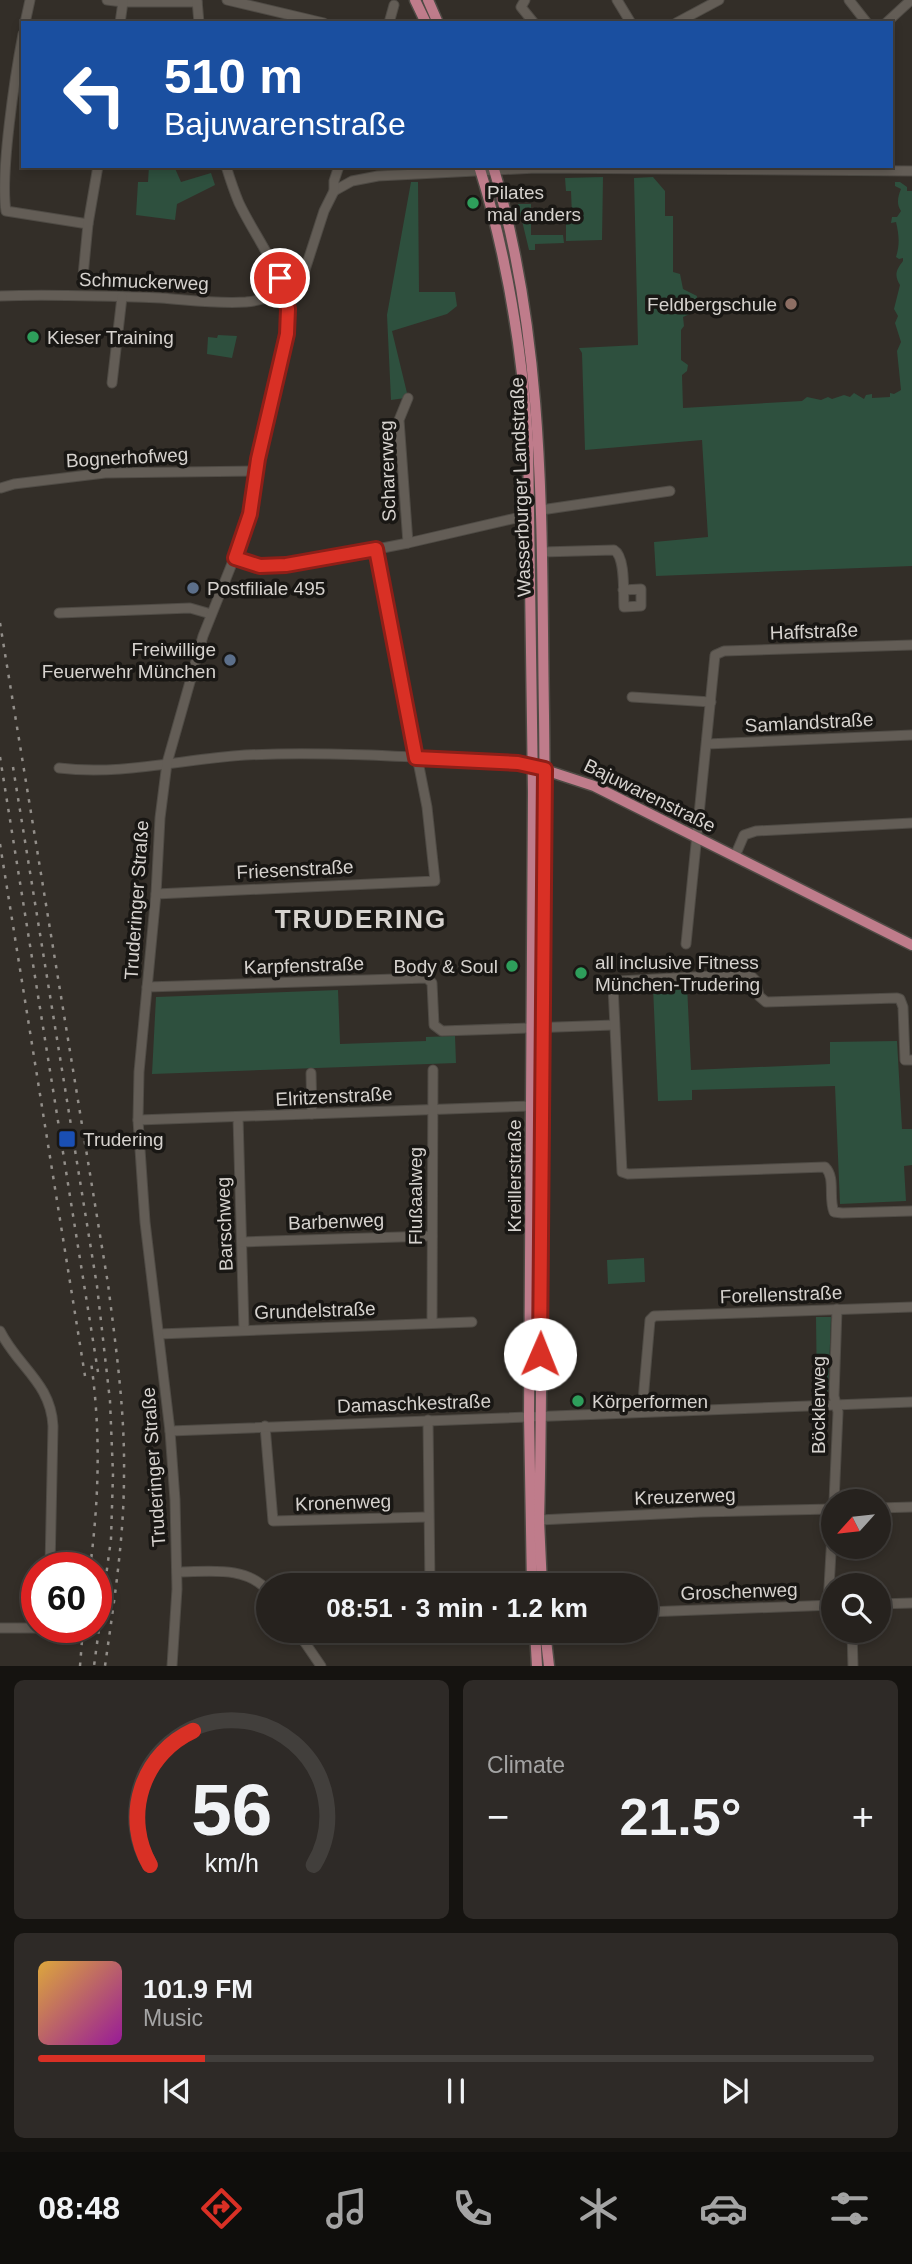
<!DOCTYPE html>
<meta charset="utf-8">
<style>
:root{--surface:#26221e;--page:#2e2a27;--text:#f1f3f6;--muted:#a4a4a4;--line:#423f3c;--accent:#d93025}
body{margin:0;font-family:Arial,sans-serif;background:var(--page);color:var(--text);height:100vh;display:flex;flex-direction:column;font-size:26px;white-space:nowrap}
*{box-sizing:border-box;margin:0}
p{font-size:23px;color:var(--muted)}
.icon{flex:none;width:38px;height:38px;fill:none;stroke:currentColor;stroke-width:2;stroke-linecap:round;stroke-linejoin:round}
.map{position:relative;height:1666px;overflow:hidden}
.side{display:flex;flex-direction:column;gap:14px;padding:14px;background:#151310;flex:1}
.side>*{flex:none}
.guide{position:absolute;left:21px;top:21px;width:872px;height:147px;border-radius:0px;box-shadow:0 4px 10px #0003,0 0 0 2px var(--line);background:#1a4fa0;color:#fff;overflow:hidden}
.needle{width:46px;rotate:243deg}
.tools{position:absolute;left:821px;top:1489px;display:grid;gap:14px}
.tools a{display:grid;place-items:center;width:70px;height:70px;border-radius:50%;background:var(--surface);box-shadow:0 4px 10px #0003,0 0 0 2px var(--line);font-size:35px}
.speed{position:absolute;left:21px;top:1552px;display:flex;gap:14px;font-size:35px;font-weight:700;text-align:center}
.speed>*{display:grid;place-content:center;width:91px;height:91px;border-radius:50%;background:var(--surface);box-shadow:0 4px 10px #0003,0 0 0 2px var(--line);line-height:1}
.speed .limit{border:10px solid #d22;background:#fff;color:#111}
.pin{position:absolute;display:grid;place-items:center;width:60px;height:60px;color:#fff;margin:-30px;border:4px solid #fff;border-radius:50%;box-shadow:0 2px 7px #0007}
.me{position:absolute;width:77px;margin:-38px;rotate:1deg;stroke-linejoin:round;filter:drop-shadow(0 0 5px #0008)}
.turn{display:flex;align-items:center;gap:24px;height:147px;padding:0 28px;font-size:32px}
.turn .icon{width:91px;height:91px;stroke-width:2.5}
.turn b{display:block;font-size:49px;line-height:60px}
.big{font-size:52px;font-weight:800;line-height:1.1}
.side .card{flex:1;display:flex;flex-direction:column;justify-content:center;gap:10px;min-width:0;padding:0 24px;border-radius:10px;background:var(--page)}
.side .dial{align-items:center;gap:0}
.dial svg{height:182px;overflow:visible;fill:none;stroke:var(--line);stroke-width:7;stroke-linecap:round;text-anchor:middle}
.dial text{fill:var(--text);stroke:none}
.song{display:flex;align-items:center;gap:21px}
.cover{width:84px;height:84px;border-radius:10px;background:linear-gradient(135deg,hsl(40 70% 55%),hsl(300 70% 35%))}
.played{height:7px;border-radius:4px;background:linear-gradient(90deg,var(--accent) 20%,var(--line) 20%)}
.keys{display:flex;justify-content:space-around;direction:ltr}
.heat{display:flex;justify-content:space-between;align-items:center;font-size:38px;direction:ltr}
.side .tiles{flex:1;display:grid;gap:14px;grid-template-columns:1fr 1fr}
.card:last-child{grid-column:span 2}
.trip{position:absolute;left:256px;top:1573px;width:402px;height:70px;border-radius:35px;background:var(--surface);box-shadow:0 4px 10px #0003,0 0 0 2px var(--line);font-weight:800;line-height:70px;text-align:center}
.tab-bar{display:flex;height:112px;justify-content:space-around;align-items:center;background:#0f0e0c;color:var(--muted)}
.tab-bar .icon{width:49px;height:49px}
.tab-bar .selected{color:var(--accent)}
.tab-bar b{font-size:32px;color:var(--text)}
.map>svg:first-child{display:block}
</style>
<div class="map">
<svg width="912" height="1666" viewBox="0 0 912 1666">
<rect width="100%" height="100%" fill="#332e28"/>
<!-- green -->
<g fill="#2e503e">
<path d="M149,166H174L181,182L211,173L215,185L177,204L175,220L136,215L138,182H148Z"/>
<path d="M603,177L602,240L566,241V217L572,216L571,191H566L565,178Z"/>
<path d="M653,177L665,191V216H673V272L680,274L683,289L697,296L696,311L683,317L684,326L681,330V360L688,365L687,371L682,375L683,408L802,401L807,397L821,400L828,397L832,399L844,395L850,397L854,393L864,399L866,395L872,394V398L890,397V393L894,394L901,390L897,351L901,342L895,323L898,316L894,309L900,285C894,275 896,270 903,261V258L899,259L896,257C900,244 899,235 896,222L891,223L892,217H897L901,211C896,204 898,196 901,189L895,186V182H900L907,187V191H912V566L656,576L654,542L708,537L702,440L585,450L582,353L579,348L638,345L634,178Z"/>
<path d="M411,182H418L419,292H455L457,306L447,314L392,331L407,393L405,398L391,400L387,315Z"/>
<path d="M518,204H531V235H563L564,243L535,244V250H529Z"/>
<path d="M218,335L237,336L232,358L207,354L208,337L217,338Z"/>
<path d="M687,985L691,1070L830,1064V1042L897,1041L902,1129H912V1165L904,1166L906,1201L840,1204L835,1086L692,1090V1100L658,1101L653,987Z"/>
<path d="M338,990L340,1044L426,1041V1037L455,1036L456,1063L152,1074L156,997Z"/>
<path d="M644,1258L645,1282L608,1284L607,1260Z"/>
<path d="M816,1317H831L828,1396H817Z"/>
</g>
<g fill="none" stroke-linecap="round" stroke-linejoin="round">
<!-- minor casing -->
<g stroke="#4f4b45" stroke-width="11">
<g id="minor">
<path d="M107,0L123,2H197"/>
<path d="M197,0L199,23"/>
<path d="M227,0L324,23"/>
<path d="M525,0L521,7L534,23"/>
<path d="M617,0L631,23"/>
<path d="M849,0L867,23"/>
<path d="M25,23L30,0"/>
<path d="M120,23L123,2"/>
<path d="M389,23L394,5"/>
<path d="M676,23L719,0"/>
<path d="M886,23L911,0"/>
<path d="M23,34C15,75 0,175 6,211L88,224"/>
<path d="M334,191L352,181L378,176L536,168L912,171"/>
<path d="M83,276L88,224L98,166"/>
<path d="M0,296C53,294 107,296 161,298C189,300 218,304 246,302C266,300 290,292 303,276L324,211L334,191V181L339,166"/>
<path d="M112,383L122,297"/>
<path d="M1,488L14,484L105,473L256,471"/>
<path d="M541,510L670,491"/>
<path d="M408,543L399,420L408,398"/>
<path d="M542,552L614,550C626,557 623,593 624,607L641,606V589L623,590"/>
<path d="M235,558L260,566L306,563L408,543L529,515"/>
<path d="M59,613L190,608L211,614"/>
<path d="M632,697L711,702"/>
<path d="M707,744L912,735"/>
<path d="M59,768C121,776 183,759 245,755C336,751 427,758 518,763L532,766"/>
<path d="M735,856L744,835L756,831L912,823"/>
<path d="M156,894L435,881L427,807L376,549"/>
<path d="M686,944L715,655L724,651L912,645"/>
<path d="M147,987L427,978L432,983L434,1025L442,1031L614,1025"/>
<path d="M912,1060H905L903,1007L900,999L897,998L766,1002L759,996L756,981L749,974L619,981L613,986L622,1172L628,1174L825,1167C836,1178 828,1197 834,1212L842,1213L912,1211"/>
<path d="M311,1073L312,1114"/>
<path d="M238,1117L244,1330"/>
<path d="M138,1120L532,1106"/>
<path d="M242,1242L432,1236"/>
<path d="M432,1323L433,1070"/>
<path d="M0,1331C18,1367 51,1383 53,1426L50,1568"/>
<path d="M159,1334L472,1322"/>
<path d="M642,1412L650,1320L654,1316L912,1307"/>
<path d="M428,1420L430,1586"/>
<path d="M265,1426L273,1521L427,1517"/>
<path d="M170,1431L912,1402"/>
<path d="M834,1502L838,1412L834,1396L837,1309"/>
<path d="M878,1508L912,1507"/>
<path d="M539,1520L701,1512L833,1509"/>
<path d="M177,1572C208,1572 246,1565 268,1591"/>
<path d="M878,1604L912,1603"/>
<path d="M828,1605L833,1517"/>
<path d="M646,1612L833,1605"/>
<path d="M0,1628H38"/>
<path d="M297,1631L321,1666"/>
<path d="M852,1631L853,1666"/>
<path d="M172,1666L177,1589L175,1500L170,1431L145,1222L138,1120L139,1072L156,894L160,818L167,763L203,636L247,526L258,459L288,324C289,277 258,243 239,203C234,191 230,179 226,166"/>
</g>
</g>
<!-- major casing -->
<g stroke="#4f4b45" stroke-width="13">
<g id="major">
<path d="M415,0L426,23"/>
<path d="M428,0L438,23"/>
<path d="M479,166C507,256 522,348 528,442L533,792L529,1416L532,1586"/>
<path d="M493,166C547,345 541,530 544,715C546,876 544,1038 542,1199C541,1306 542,1413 539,1520L542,1586"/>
<path d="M539,768L594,786L912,945"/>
<path d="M535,1631L537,1666"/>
<path d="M545,1631L549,1666"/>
</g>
</g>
<!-- minor -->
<use href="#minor" stroke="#635d56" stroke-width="9"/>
<!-- major -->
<use href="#major" stroke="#bf7c8b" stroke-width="10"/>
<!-- rail -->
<g stroke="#938f8a" stroke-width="2.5" stroke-dasharray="3.5 7" stroke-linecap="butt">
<path d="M0,623L108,1284C116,1348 125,1411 124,1475C124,1539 114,1602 105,1666"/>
<path d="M0,757L98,1372"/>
<path d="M13,767L97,1286L110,1401L113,1474L111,1539L94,1666"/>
<path d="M0,844L85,1376"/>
<path d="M90,1568C99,1499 101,1432 91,1362"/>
<path d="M80,1666L83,1628"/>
</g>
</g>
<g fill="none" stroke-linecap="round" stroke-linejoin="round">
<!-- route casing -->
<g stroke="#8d1f18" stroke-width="18">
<path id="route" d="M280,278L288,309L287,334L258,459L250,514L235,558L260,566L286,565L376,549L416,758L518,763L545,769L540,1354"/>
</g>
<!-- route -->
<use href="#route" stroke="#d93025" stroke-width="12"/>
</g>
<!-- markers -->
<g fill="#2e9e5b" stroke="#191714" stroke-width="2.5">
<circle cx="473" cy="203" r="7"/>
<circle cx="33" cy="337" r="7"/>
<circle cx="512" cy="966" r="7"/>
<circle cx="581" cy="973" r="7"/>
<circle cx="578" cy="1401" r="7"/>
</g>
<circle fill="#8d6e63" stroke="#191714" stroke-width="2.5" cx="791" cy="304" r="7"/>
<g fill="#5c6f8a" stroke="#191714" stroke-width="2.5">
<circle cx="193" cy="588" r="7"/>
<circle cx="230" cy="660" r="7"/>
</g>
<rect fill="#1a4fb4" stroke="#191714" stroke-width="2.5" x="58" y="1130" width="18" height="18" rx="3.5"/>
<g text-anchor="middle" stroke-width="7" stroke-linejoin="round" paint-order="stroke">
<!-- poi labels -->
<g font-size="19" fill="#d6d2ce" stroke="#191714" text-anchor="start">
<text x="487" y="199">Pilates<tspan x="487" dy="22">mal anders</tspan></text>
<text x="777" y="311" text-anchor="end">Feldbergschule</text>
<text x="47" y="344">Kieser Training</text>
<text x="207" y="595">Postfiliale 495</text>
<text x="216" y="656" text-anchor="end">Freiwillige<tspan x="216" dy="22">Feuerwehr München</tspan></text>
<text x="595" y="969">all inclusive Fitness<tspan x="595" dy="22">München-Trudering</tspan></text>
<text x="498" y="973" text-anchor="end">Body &amp; Soul</text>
<text x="83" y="1146">Trudering</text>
<text x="592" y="1408">Körperformen</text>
</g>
<!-- street labels -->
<g font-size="19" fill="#d6d2ce" stroke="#191714">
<text transform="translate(144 281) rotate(2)" y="7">Schmuckerweg</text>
<text transform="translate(127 457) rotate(-3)" y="7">Bognerhofweg</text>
<text transform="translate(387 471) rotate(-92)" y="7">Scharerweg</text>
<text transform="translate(520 487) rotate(-92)" y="7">Wasserburger Landstraße</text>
<text transform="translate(814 631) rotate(-2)" y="7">Haffstraße</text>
<text transform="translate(809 722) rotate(-3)" y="7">Samlandstraße</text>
<text transform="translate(650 795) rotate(26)" y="7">Bajuwarenstraße</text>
<text transform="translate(295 869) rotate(-3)" y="7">Friesenstraße</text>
<text transform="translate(136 900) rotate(-86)" y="7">Truderinger Straße</text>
<text transform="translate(304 965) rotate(-2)" y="7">Karpfenstraße</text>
<text transform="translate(334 1096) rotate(-3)" y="7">Elritzenstraße</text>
<text transform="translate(514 1176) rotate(-90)" y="7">Kreillerstraße</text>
<text transform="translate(415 1196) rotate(-90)" y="7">Flußaalweg</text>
<text transform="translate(336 1221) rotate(-2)" y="7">Barbenweg</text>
<text transform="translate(224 1224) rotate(-92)" y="7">Barschweg</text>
<text transform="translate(781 1294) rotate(-2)" y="7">Forellenstraße</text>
<text transform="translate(315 1310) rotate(-2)" y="7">Grundelstraße</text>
<text transform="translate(414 1403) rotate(-2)" y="7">Damaschkestraße</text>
<text transform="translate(818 1405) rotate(-90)" y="7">Böcklerweg</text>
<text transform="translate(153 1467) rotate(-94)" y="7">Truderinger Straße</text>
<text transform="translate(685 1496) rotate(-2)" y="7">Kreuzerweg</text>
<text transform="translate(343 1502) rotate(-2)" y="7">Kronenweg</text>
<text transform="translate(739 1591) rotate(-2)" y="7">Groschenweg</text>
</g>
<!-- district labels -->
<g font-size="26" font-weight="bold" letter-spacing="2" fill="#d6d2ce" stroke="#191714">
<text x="361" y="928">TRUDERING</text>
</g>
</g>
</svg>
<div class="tools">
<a><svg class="needle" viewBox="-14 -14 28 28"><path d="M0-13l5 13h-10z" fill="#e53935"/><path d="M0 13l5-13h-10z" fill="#a4a4a4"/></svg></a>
<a><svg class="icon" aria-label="search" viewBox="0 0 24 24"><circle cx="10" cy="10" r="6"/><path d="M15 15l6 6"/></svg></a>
</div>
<div class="speed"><div class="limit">60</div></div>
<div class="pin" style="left:280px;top:278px;background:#d93025"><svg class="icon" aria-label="arrive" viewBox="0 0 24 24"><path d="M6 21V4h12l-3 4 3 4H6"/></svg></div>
<svg class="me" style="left:540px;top:1354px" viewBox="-20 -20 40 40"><circle r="19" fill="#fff"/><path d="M0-13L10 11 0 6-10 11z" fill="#d93025"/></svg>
<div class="trip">08:51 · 3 min · 1.2 km</div>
<div class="guide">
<div class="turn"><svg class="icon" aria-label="left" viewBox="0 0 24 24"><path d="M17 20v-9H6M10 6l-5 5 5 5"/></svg><div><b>510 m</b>Bajuwarenstraße</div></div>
</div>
</div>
<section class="side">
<div class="tiles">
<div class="card dial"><svg viewBox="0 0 100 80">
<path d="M14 69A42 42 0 1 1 86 69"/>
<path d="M14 69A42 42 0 0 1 33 10" stroke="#d93025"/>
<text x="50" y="56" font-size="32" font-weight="700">56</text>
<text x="50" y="72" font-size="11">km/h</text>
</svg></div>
<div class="card"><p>Climate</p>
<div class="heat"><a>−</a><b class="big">21.5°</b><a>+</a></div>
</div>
<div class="card">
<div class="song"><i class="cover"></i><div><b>101.9 FM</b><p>Music</p></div></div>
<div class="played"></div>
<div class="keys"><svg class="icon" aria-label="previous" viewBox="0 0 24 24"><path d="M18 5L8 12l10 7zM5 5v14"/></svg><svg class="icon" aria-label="pause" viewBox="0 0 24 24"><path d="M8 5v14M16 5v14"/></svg><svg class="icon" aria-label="next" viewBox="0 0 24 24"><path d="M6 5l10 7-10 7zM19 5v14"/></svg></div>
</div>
</div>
</section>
<nav class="tab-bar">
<b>08:48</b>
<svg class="icon selected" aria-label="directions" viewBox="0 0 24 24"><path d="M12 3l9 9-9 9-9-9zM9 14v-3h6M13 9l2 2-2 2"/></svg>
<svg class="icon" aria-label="music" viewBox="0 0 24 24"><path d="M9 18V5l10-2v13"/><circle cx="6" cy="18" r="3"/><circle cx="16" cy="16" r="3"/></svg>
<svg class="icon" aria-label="phone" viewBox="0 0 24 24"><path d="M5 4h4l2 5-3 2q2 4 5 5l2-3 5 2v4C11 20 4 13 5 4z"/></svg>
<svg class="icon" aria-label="climate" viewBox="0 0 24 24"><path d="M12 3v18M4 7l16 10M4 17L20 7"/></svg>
<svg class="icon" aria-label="car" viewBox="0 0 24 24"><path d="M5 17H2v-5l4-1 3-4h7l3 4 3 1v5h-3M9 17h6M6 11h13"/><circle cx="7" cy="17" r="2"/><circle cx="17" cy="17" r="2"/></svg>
<svg class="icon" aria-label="filters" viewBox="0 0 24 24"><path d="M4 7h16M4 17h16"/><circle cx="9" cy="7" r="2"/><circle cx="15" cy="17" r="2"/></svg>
</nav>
